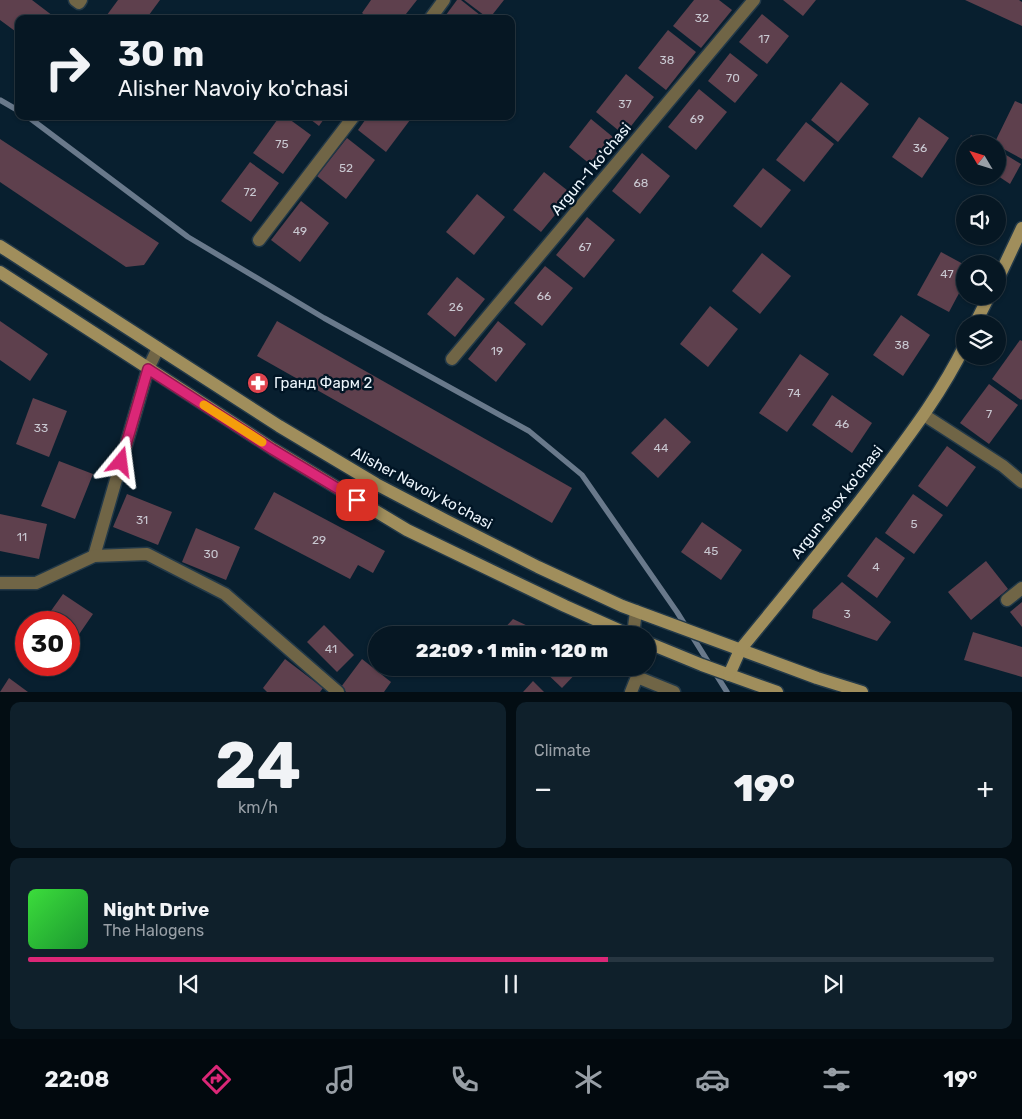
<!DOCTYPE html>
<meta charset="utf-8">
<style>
:root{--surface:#061723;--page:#0f202b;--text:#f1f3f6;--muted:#989fa6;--line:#273641;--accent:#db2777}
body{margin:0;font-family:Rubik,sans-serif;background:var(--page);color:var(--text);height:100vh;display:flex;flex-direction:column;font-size:19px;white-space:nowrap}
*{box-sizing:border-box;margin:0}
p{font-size:16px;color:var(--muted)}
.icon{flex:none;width:28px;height:28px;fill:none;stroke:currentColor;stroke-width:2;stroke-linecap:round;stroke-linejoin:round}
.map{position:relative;height:692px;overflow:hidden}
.details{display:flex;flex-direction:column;gap:10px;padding:10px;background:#030d13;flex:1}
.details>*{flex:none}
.banner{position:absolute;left:15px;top:15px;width:500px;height:105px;border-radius:10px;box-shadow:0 1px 4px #0004,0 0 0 1px var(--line);background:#061723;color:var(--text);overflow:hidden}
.needle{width:32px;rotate:308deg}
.buttons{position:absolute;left:956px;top:135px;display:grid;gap:10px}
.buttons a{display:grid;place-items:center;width:50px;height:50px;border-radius:50%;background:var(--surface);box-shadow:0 1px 4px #0004,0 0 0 1px var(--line);font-size:25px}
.speed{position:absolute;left:15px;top:611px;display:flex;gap:10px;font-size:25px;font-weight:700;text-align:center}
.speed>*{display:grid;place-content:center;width:65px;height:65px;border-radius:50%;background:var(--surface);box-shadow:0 1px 4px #0004,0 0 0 1px var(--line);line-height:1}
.speed .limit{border:8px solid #d22;background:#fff;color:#111}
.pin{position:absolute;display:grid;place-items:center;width:42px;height:42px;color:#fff;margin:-21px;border-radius:10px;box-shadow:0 2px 8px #0006}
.me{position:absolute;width:55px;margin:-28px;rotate:16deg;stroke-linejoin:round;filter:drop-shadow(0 0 4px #0008)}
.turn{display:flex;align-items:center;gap:18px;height:105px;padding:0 20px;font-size:22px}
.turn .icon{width:65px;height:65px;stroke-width:2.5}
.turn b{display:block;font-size:35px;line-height:42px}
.big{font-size:38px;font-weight:800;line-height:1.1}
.details .tile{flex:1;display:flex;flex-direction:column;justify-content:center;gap:8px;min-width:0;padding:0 18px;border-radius:10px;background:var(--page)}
.details .dial{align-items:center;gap:0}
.dial b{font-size:65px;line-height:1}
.song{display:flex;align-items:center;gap:15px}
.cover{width:60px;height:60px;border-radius:8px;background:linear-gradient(135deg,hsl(120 70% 55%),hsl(130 70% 35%))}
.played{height:5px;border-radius:2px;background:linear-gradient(90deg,var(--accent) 60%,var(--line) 60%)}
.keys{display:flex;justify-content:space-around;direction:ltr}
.heat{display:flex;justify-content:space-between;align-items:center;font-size:28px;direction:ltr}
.details .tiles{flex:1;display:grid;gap:10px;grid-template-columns:1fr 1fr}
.tile:last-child{grid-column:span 2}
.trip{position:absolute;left:368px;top:626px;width:288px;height:50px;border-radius:25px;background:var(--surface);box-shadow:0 1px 4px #0004,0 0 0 1px var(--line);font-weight:800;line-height:50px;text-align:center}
.tab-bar{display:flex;height:80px;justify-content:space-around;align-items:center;background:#02090e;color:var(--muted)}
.tab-bar .icon{width:35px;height:35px}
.tab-bar .on{color:var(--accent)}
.tab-bar b{font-size:22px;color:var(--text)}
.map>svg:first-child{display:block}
</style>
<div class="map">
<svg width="1022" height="692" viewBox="0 0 1022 692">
<rect width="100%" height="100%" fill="#081f2f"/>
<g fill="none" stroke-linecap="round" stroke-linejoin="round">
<!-- stream -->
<g stroke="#69798b" stroke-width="5.5">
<path d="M0,100L19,111"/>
<path d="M27,116L188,237L324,318L529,431L582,475L677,612L727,692"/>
</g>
</g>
<!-- building -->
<g fill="#5e404d">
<path d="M0,0H32L57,19H19V34L0,20Z"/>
<path d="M118,0H160L146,19H104Z"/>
<path d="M371,0H417L402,19H370L362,13Z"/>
<path d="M457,0H461L485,19H443Z"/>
<path d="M464,0H504L489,19Z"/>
<path d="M694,0H719L732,10L701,48L673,26Z"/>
<path d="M783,0H816L803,16Z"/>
<path d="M965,0H1019L1022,2V26Z"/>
<path d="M762,14L789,36L767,64L739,42Z"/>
<path d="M668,30L696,52L666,90L638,68Z"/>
<path d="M730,53L758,75L735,103L708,81Z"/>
<path d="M626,74L654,97L624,135L596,112Z"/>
<path d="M841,82L869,104L838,142L811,120Z"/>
<path d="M699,89L727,112L696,150L668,127Z"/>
<path d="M1015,101L1022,104V159L998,146V144H994Z"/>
<path d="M280,116H285L311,135L283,174L253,153Z"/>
<path d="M306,116H326L319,126Z"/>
<path d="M368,116H413L386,152L358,130Z"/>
<path d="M919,117L949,138L922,178L892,157Z"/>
<path d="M591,119L619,142L596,169L569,147Z"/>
<path d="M806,122L834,144L804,182L776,160Z"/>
<path d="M971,135L986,144H966Z"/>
<path d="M347,138L375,160L346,199L317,176Z"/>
<path d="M0,139L159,243L144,265L126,267L0,182Z"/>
<path d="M965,146V158L960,155Z"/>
<path d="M998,150L1021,164L1010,184L998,176Z"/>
<path d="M642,153L670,176L640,214L612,191Z"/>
<path d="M250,162L279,183L251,222L221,201Z"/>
<path d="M763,168L791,190L761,228L733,206Z"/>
<path d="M544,172L572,194L541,232L513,210Z"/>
<path d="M477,194L505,217L474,255L446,232Z"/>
<path d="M301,201L329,223L300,262L271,240Z"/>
<path d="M587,217L615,240L584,278L556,255Z"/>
<path d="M941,252L965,265V282L949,312L917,295Z"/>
<path d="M762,253L791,276L760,314L732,291Z"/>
<path d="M545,266L573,288L542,326L514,303Z"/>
<path d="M457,277L485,299L455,337L427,314Z"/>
<path d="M710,306L738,329L708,367L680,344Z"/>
<path d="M901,315L930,335L903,376L873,355Z"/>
<path d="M0,321L48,354L30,381L0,360Z"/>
<path d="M277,321L572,488L552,523L257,356Z"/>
<path d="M498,321L526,344L496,382L468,359Z"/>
<path d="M1020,340L1022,341V399L1021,400L992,379Z"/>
<path d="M800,354L829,374L787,432L759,413Z"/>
<path d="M989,384L1018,405L989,444L960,423Z"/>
<path d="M832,395L872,423L852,453L812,425Z"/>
<path d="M33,398L67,411L49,457L16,444Z"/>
<path d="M665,418L691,442L658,478L631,453Z"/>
<path d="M947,446L976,467L947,507L918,486Z"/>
<path d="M59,461L93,474L75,519L41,506Z"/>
<path d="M274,492L385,551L373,573L358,565L350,579L254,529Z"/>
<path d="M127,494L172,512L158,545L113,527Z"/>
<path d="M913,494L943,515L914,554L885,533Z"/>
<path d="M0,514L47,524L39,559L0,551Z"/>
<path d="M702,522L742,550L721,580L681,552Z"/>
<path d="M196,528L240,547L226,580L182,562Z"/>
<path d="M876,537L905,558L877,598L847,576Z"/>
<path d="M986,561L1008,589L971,620L948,592Z"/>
<path d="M842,582L891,622L877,641L812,618L813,610Z"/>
<path d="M63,594L93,614L69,649V622H43Z"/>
<path d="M1022,602V627L1010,612Z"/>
<path d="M513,619L547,635H508L503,630Z"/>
<path d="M324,625L354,655L337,672L307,642Z"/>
<path d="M973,632L1022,647V677L964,660Z"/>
<path d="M285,659L323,688L320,692H267L263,688Z"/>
<path d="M362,659L391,682L384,692H346L341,687Z"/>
<path d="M541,668H581L562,688Z"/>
<path d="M9,678L28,692H0Z"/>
<path d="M533,681L544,692H523Z"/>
</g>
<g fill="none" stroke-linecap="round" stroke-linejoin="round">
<!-- street casing -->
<g stroke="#233948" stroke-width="15">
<g id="street">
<path d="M75,0L79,3L81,0"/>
<path d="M430,19L444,0"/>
<path d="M259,240L354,116"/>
<path d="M452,359L754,0"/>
<path d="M924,415L1003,466L1022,482"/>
<path d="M94,556L148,369L158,348"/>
<path d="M0,583H36L94,556L147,554L225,594L338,692"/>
<path d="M1007,600L1022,588"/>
<path d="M633,635L636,611"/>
<path d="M637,677L674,692"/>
<path d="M631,692L637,677L636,668"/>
</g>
</g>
<!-- secondary casing -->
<g stroke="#233948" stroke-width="15">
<g id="secondary">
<path d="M0,246L279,426L376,484L445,520L538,567L622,606L817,678L862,692"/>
<path d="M0,272L273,449L407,530L565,606L630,635"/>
<path d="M998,279L1022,228"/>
<path d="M975,324L989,296"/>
<path d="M646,642L702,665L777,692"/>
<path d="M729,675L740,650C789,590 838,531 884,469C914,429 943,390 965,345"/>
</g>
</g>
<!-- street -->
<use href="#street" stroke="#706546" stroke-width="12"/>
<!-- secondary -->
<use href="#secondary" stroke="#a08e5c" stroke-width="12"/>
</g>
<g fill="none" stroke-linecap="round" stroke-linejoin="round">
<!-- route casing -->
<g stroke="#8e194d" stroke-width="12">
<path id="route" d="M121,462L148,369L272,449L357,500"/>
</g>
<!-- route -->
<use href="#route" stroke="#db2777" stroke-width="9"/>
<!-- slow -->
<path stroke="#f59e0b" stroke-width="9" d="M204,405L262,442"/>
</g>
<!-- icons -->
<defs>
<g id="pharmacy-disc" transform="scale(1.125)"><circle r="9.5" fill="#e0444e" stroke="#011525"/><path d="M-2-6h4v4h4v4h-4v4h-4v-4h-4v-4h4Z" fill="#fff"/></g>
</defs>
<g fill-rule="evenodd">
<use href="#pharmacy-disc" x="258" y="383"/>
</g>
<g text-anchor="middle" stroke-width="5" stroke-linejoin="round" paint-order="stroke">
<!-- number labels -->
<g font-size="12" fill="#c9c8d1">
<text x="702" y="22">32</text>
<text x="764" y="43">17</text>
<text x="667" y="64">38</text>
<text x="733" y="82">70</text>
<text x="625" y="108">37</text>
<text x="697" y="123">69</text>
<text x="282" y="148">75</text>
<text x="920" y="152">36</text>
<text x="346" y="172">52</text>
<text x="641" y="187">68</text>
<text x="250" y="196">72</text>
<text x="300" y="235">49</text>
<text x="585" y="251">67</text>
<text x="947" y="278">47</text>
<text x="544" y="300">66</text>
<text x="456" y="311">26</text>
<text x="902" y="349">38</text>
<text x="497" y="355">19</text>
<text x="794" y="397">74</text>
<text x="989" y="418">7</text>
<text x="842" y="428">46</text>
<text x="41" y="432">33</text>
<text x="661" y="452">44</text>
<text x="142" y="524">31</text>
<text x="914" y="528">5</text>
<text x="22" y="541">11</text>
<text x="319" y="544">29</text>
<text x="711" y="555">45</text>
<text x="211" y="558">30</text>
<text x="876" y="571">4</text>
<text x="847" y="618">3</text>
<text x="331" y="653">41</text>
</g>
<!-- street labels -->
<g font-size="15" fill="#edf6fd" stroke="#011525">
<text transform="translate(591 169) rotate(-50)" y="5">Argun-1 ko'chasi</text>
<text transform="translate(422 488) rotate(28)" y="5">Alisher Navoiy ko'chasi</text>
<text transform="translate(837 502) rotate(-52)" y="5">Argun shox ko'chasi</text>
</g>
<!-- poi labels -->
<g font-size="15" fill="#edf6fd" stroke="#011525" text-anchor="start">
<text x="274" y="388">Гранд Фарм 2</text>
</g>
</g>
</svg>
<div class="buttons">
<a><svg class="needle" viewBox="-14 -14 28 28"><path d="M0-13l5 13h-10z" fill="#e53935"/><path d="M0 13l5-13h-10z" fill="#989fa6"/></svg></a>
<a><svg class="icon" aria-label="sound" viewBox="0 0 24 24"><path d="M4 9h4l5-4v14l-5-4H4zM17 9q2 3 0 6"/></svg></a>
<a><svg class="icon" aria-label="search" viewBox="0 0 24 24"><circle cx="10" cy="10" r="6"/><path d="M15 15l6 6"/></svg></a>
<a><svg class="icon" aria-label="layers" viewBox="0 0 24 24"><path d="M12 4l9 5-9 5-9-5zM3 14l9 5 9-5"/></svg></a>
</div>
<div class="speed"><div class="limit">30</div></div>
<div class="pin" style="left:357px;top:500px;background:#d93025"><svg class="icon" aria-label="arrive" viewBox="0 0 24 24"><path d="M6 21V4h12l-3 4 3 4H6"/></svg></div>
<svg class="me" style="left:121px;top:462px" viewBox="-20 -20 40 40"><path d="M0-17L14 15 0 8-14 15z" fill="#db2777" stroke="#fff" stroke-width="4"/></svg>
<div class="trip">22:09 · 1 min · 120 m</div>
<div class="banner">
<div class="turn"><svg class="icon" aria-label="right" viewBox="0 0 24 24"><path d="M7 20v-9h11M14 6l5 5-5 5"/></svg><div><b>30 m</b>Alisher Navoiy ko'chasi</div></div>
</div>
</div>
<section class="details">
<div class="tiles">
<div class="tile dial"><b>24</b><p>km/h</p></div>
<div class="tile"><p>Climate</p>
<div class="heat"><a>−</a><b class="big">19°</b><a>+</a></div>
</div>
<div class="tile">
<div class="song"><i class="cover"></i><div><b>Night Drive</b><p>The Halogens</p></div></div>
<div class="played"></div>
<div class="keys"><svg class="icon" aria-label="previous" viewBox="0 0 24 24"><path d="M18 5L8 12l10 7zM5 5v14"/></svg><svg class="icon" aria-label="pause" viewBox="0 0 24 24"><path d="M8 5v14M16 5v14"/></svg><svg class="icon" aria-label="next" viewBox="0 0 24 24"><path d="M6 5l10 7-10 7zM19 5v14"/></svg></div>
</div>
</div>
</section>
<nav class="tab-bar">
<b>22:08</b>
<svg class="icon on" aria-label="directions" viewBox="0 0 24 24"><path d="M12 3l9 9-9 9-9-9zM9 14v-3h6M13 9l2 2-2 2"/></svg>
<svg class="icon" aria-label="music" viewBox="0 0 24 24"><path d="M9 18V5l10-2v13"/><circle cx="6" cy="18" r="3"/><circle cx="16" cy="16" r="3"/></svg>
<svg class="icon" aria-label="phone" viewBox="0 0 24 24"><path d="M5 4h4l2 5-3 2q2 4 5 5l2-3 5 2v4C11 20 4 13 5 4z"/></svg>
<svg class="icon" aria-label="climate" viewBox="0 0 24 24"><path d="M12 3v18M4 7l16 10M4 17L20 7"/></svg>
<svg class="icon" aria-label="car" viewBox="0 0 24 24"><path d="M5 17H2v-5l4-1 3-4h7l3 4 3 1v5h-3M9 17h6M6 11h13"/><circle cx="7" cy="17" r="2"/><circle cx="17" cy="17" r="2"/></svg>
<svg class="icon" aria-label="filters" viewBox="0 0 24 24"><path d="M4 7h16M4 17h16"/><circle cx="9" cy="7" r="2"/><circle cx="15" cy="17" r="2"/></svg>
<b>19°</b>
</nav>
